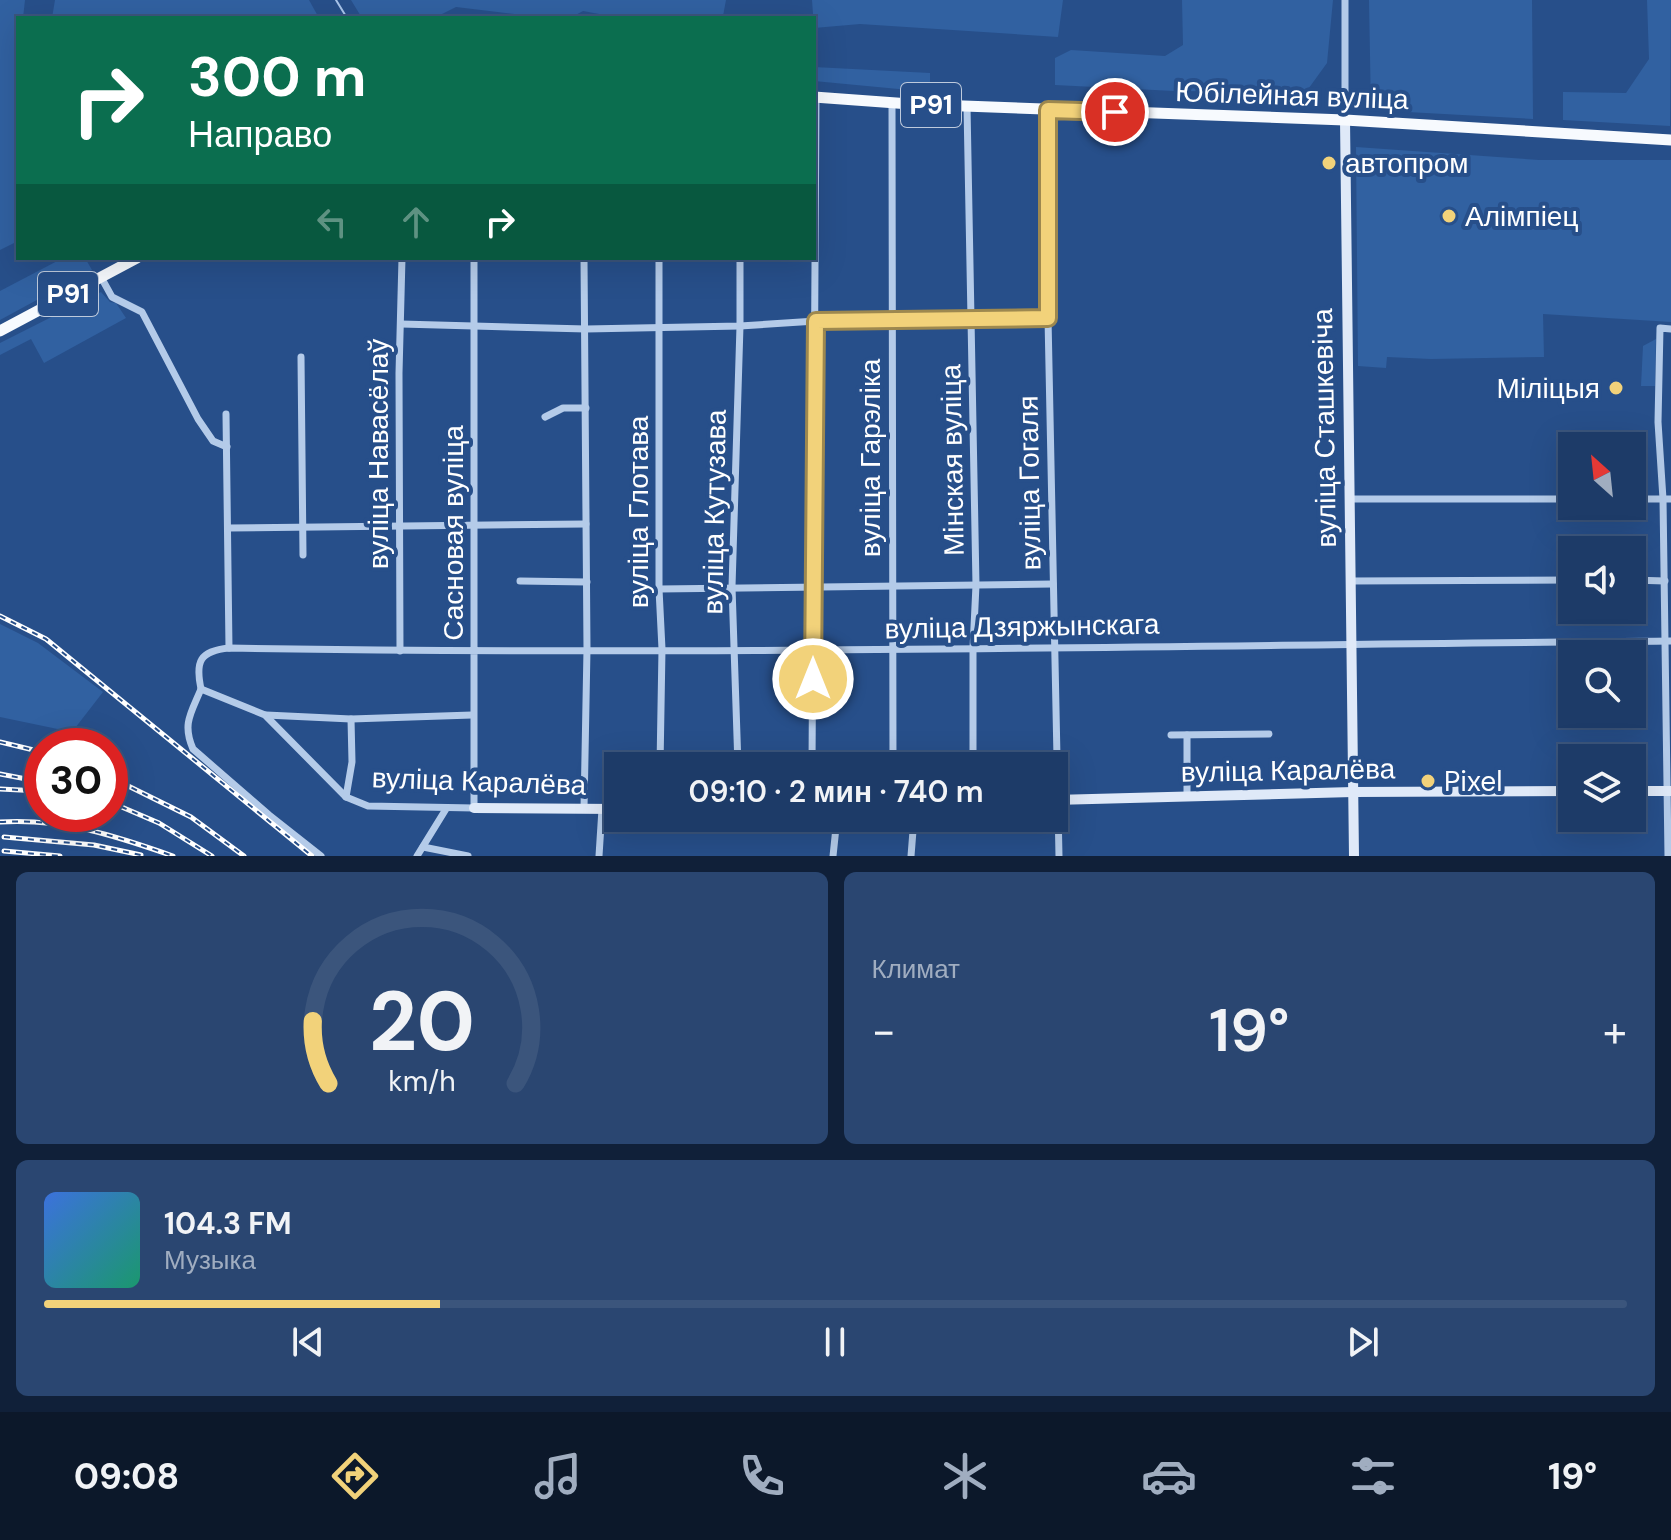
<!DOCTYPE html>
<html lang="ru">
<meta charset="utf-8">
<style>
:root{--surface:#1d3b68;--page:#2a4671;--text:#f1f3f6;--muted:#a0adc0;--line:#3b557c;--accent:#f2d27a}
body{margin:0;font-family:"DM Sans",sans-serif;background:var(--page);color:var(--text);height:100vh;display:flex;flex-direction:column;font-size:30px;white-space:nowrap}
*{box-sizing:border-box;margin:0}
p{font-size:26px;color:var(--muted)}
.icon{flex:none;width:44px;height:44px;fill:none;stroke:currentColor;stroke-width:2;stroke-linecap:round;stroke-linejoin:round}
.map{position:relative;height:856px;overflow:hidden}
.panel{display:flex;flex-direction:column;gap:16px;padding:16px;background:#102039;flex:1}
.panel>*{flex:none}
.top-card{position:absolute;left:16px;top:16px;width:800px;height:244px;border-radius:0px;box-shadow:0 8px 32px #0002,0 0 0 2px var(--line);background:#0b6e4f;color:#fff;overflow:hidden}
.needle{width:52px;rotate:333deg}
.tools{position:absolute;left:1558px;top:432px;display:grid;gap:16px}
.tools a{display:grid;place-items:center;width:88px;height:88px;border-radius:0px;background:var(--surface);box-shadow:0 8px 32px #0002,0 0 0 2px var(--line);font-size:40px}
.speed{position:absolute;left:24px;top:728px;display:flex;gap:16px;font-size:40px;font-weight:700;text-align:center}
.speed>*{display:grid;place-content:center;width:104px;height:104px;border-radius:50%;background:var(--surface);box-shadow:0 8px 32px #0002,0 0 0 2px var(--line);line-height:1}
.speed .limit{border:12px solid #d22;background:#fff;color:#111}
.pin{position:absolute;display:grid;place-items:center;width:68px;height:68px;color:#fff;margin:-34px;border:4px solid #fff;border-radius:50%;box-shadow:0 2px 8px #0007}
.me{position:absolute;width:88px;margin:-44px;rotate:0deg;stroke-linejoin:round;filter:drop-shadow(0 0 6px #0008)}
.turn{display:flex;align-items:center;gap:28px;height:168px;padding:0 40px;font-size:36px}
.turn .icon{width:104px;height:104px;stroke-width:2.5}
.turn b{display:block;font-size:56px;line-height:68px}
.lanes{display:flex;align-items:center;height:76px;padding:0 40px;background:#0003;justify-content:center;gap:40px;direction:ltr}
.lanes .off{opacity:.35}
.big{font-size:60px;font-weight:600;line-height:1.1}
.panel .widget{flex:1;display:flex;flex-direction:column;justify-content:center;gap:12px;min-width:0;padding:0 28px;border-radius:12px;background:var(--page)}
.panel .dial{align-items:center;gap:0}
.dial svg{height:208px;overflow:visible;fill:none;stroke:var(--line);stroke-width:7;stroke-linecap:round;text-anchor:middle}
.dial text{fill:var(--text);stroke:none}
.song{display:flex;align-items:center;gap:24px}
.cover{width:96px;height:96px;border-radius:12px;background:linear-gradient(135deg,hsl(220 70% 55%),hsl(160 70% 35%))}
.played{height:8px;border-radius:4px;background:linear-gradient(90deg,var(--accent) 25%,var(--line) 25%)}
.keys{display:flex;justify-content:space-around;direction:ltr}
.heat{display:flex;justify-content:space-between;align-items:center;font-size:44px;direction:ltr}
.panel .tiles{flex:1;display:grid;gap:16px;grid-template-columns:1fr 1fr}
.widget:last-child{grid-column:span 2}
.trip{position:absolute;left:604px;top:752px;width:464px;height:80px;border-radius:0px;background:var(--surface);box-shadow:0 8px 32px #0002,0 0 0 2px var(--line);font-weight:600;line-height:80px;text-align:center}
.tab-bar{display:flex;height:128px;justify-content:space-around;align-items:center;background:#0c182a;color:var(--muted)}
.tab-bar .icon{width:56px;height:56px}
.tab-bar .selected{color:var(--accent)}
.tab-bar b{font-size:36px;color:var(--text)}
.map>svg:first-child{display:block}
</style>
<div class="map">
<svg width="1671" height="856" viewBox="0 0 1671 856">
<rect width="100%" height="100%" fill="#274f8a"/>
<!-- green -->
<g fill="#3161a1">
<path d="M0,0H25L23,18H18V241L0,250Z"/>
<path d="M55,0H309L319,18H52Z"/>
<path d="M351,0H726L723,16L719,18H621L583,11L570,18H549L456,7L434,18H362Z"/>
<path d="M812,0H1063L1058,37L860,24L814,28Z"/>
<path d="M1182,0H1333L1327,63L1306,92L1174,91L1055,85V58L1071,50L1165,56L1183,45Z"/>
<path d="M1369,0H1532L1533,119L1371,110Z"/>
<path d="M1647,0H1671L1670,126L1563,120V92L1626,93L1649,59Z"/>
<path d="M814,67L930,73V92L814,81Z"/>
<path d="M1356,147L1539,160H1671V322L1543,314L1544,357L1431,359L1387,357L1386,368L1358,366Z"/>
<path d="M63,258H85L92,270L0,320V291Z"/>
<path d="M101,292L110,302L116,303L126,318L44,363L31,339L0,355V343Z"/>
<path d="M1656,339L1655,386H1641L1643,346Z"/>
<path d="M0,624L38,643L103,692L72,732L0,717Z"/>
</g>
<g fill="none" stroke-linecap="round" stroke-linejoin="round">
<!-- stream -->
<path stroke="#a9c5ea" stroke-width="2" d="M336,0L347,18"/>
<!-- street -->
<g stroke="#b4cbe9" stroke-width="7">
<path d="M1345,0V120"/>
<path d="M892,102L893,766"/>
<path d="M967,106L976,585L973,648V766"/>
<path d="M1048,110V318L1059,856"/>
<path d="M474,258V808L368,806L346,797L265,715L201,689C195,661 200,651 229,648C710,656 1190,645 1671,641"/>
<path d="M584,258L587,649L584,809"/>
<path d="M659,258V589L662,649L660,766"/>
<path d="M101,277L112,297L142,312L198,419L213,441L227,447"/>
<path d="M401,324L586,329L740,326L816,321L1048,318"/>
<path d="M301,357L303,555"/>
<path d="M226,414L229,648"/>
<path d="M545,417L563,408H586"/>
<path d="M1349,499H1572"/>
<path d="M1632,499H1671"/>
<path d="M229,528L586,524"/>
<path d="M1632,580L1665,581"/>
<path d="M520,581L587,582"/>
<path d="M1350,581L1572,580"/>
<path d="M659,589L1053,584"/>
<path d="M400,651L399,373L402,258"/>
<path d="M201,689C191,713 182,724 193,749L269,815L321,856"/>
<path d="M266,715L351,719L472,715"/>
<path d="M1171,735L1269,734"/>
<path d="M738,766L732,587L740,326V258"/>
<path d="M812,766L816,98"/>
<path d="M1187,796V735"/>
<path d="M346,797L352,762L351,719"/>
<path d="M423,847L468,856"/>
<path d="M417,856L446,809"/>
<path d="M599,856L602,809"/>
<path d="M833,856L837,818"/>
<path d="M911,856L914,818"/>
<path d="M1668,856L1663,499L1658,422L1660,328L1671,329"/>
</g>
<!-- secondary -->
<g stroke="#dfe9f8" stroke-width="10">
<path d="M1345,120L1354,856"/>
<path d="M1632,791H1671"/>
<path d="M1054,800L1353,792L1572,791"/>
<path d="M474,808L618,809"/>
</g>
<!-- primary -->
<g stroke="#f7fafe" stroke-width="11">
<path d="M814,97L910,104L1345,120L1671,140"/>
<path d="M0,331L137,258"/>
</g>
<!-- rail casing -->
<g stroke="#fff" stroke-width="5">
<g id="rail">
<path d="M0,616L46,639L312,856"/>
<path d="M0,742L42,752"/>
<path d="M0,774L42,782"/>
<path d="M110,777L191,817L244,856"/>
<path d="M0,789L40,791"/>
<path d="M110,802L159,823L212,856"/>
<path d="M0,822C62,818 116,836 173,856"/>
<path d="M4,837L94,845L141,855"/>
<path d="M4,851L60,856"/>
</g>
</g>
<!-- rail -->
<use href="#rail" stroke="#274f8a" stroke-width="2" stroke-dasharray="6" stroke-linecap="butt"/>
</g>
<g fill="none" stroke-linecap="round" stroke-linejoin="round">
<!-- route casing -->
<g stroke="#9d884f" stroke-width="20">
<path id="route" d="M813,679L816,321L1048,318V110L1115,112"/>
</g>
<!-- route -->
<use href="#route" stroke="#f2d27a" stroke-width="14"/>
</g>
<!-- markers -->
<g fill="#f2d27a" stroke="#274f8a" stroke-width="3">
<circle cx="1329" cy="163" r="8"/>
<circle cx="1449" cy="216" r="8"/>
<circle cx="1616" cy="388" r="8"/>
<circle cx="1428" cy="781" r="8"/>
</g>
<g text-anchor="middle" stroke-width="8" stroke-linejoin="round" paint-order="stroke">
<!-- shield labels -->
<g fill="#274f8a" stroke="#becadc" stroke-width="2">
<rect x="901" y="83" width="60" height="44" rx="6"/>
<rect x="38" y="272" width="60" height="44" rx="6"/>
</g>
<g font-size="26" font-weight="bold" fill="#fff">
<text x="931" y="114">Р91</text>
<text x="68" y="303">Р91</text>
</g>
<!-- street labels -->
<g font-size="28" fill="#fff" stroke="#274f8a">
<text transform="translate(1292 95) rotate(2)" y="10">Юбілейная вуліца</text>
<text transform="translate(1324 428) rotate(-91)" y="10">вуліца Сташкевіча</text>
<text transform="translate(378 454) rotate(-90)" y="10">вуліца Навасёлаў</text>
<text transform="translate(870 458) rotate(-90)" y="10">вуліца Гарэліка</text>
<text transform="translate(952 460) rotate(-91)" y="10">Мінская вуліца</text>
<text transform="translate(1029 483) rotate(-91)" y="10">вуліца Гогаля</text>
<text transform="translate(638 512) rotate(-90)" y="10">вуліца Глотава</text>
<text transform="translate(714 512) rotate(-89)" y="10">вуліца Кутузава</text>
<text transform="translate(453 533) rotate(-90)" y="10">Сасновая вуліца</text>
<text transform="translate(1022 626) rotate(-1)" y="10">вуліца Дзяржынскага</text>
<text transform="translate(1288 770) rotate(-1)" y="10">вуліца Каралёва</text>
<text transform="translate(479 781) rotate(2)" y="10">вуліца Каралёва</text>
</g>
<!-- poi labels -->
<g font-size="28" fill="#fff" stroke="#274f8a" text-anchor="start">
<text x="1345" y="173">автопром</text>
<text x="1465" y="226">Алімпіец</text>
<text x="1600" y="398" text-anchor="end">Міліцыя</text>
<text x="1444" y="791">Pixel</text>
</g>
</g>
</svg>
<div class="tools">
<a><svg class="needle" viewBox="-14 -14 28 28"><path d="M0-13l5 13h-10z" fill="#e53935"/><path d="M0 13l5-13h-10z" fill="#a0adc0"/></svg></a>
<a><svg class="icon" aria-label="sound" viewBox="0 0 24 24"><path d="M4 9h4l5-4v14l-5-4H4zM17 9q2 3 0 6"/></svg></a>
<a><svg class="icon" aria-label="search" viewBox="0 0 24 24"><circle cx="10" cy="10" r="6"/><path d="M15 15l6 6"/></svg></a>
<a><svg class="icon" aria-label="layers" viewBox="0 0 24 24"><path d="M12 4l9 5-9 5-9-5zM3 14l9 5 9-5"/></svg></a>
</div>
<div class="speed"><div class="limit">30</div></div>
<div class="pin" style="left:1115px;top:112px;background:#d93025"><svg class="icon" aria-label="arrive" viewBox="0 0 24 24"><path d="M6 21V4h12l-3 4 3 4H6"/></svg></div>
<svg class="me" style="left:813px;top:679px" viewBox="-20 -20 40 40"><circle r="17" fill="#f2d27a" stroke="#fff" stroke-width="3"/><path d="M0-11L8 9 0 5-8 9z" fill="#fff"/></svg>
<div class="trip">09:10 · 2 мин · 740 m</div>
<div class="top-card">
<div class="turn"><svg class="icon" aria-label="right" viewBox="0 0 24 24"><path d="M7 20v-9h11M14 6l5 5-5 5"/></svg><div><b>300 m</b>Направо</div></div>
<div class="lanes"><svg class="icon off" aria-label="left" viewBox="0 0 24 24"><path d="M17 20v-9H6M10 6l-5 5 5 5"/></svg><svg class="icon off" aria-label="ahead" viewBox="0 0 24 24"><path d="M12 20V5M6 11l6-6 6 6"/></svg><svg class="icon" aria-label="right" viewBox="0 0 24 24"><path d="M7 20v-9h11M14 6l5 5-5 5"/></svg></div>
</div>
</div>
<section class="panel">
<div class="tiles">
<div class="widget dial"><svg viewBox="0 0 100 80">
<path d="M14 69A42 42 0 1 1 86 69"/>
<path d="M14 69A42 42 0 0 1 8 45" stroke="#f2d27a"/>
<text x="50" y="56" font-size="32" font-weight="700">20</text>
<text x="50" y="72" font-size="11">km/h</text>
</svg></div>
<div class="widget"><p>Климат</p>
<div class="heat"><a>−</a><b class="big">19°</b><a>+</a></div>
</div>
<div class="widget">
<div class="song"><i class="cover"></i><div><b>104.3 FM</b><p>Музыка</p></div></div>
<div class="played"></div>
<div class="keys"><svg class="icon" aria-label="previous" viewBox="0 0 24 24"><path d="M18 5L8 12l10 7zM5 5v14"/></svg><svg class="icon" aria-label="pause" viewBox="0 0 24 24"><path d="M8 5v14M16 5v14"/></svg><svg class="icon" aria-label="next" viewBox="0 0 24 24"><path d="M6 5l10 7-10 7zM19 5v14"/></svg></div>
</div>
</div>
</section>
<nav class="tab-bar">
<b>09:08</b>
<svg class="icon selected" aria-label="directions" viewBox="0 0 24 24"><path d="M12 3l9 9-9 9-9-9zM9 14v-3h6M13 9l2 2-2 2"/></svg>
<svg class="icon" aria-label="music" viewBox="0 0 24 24"><path d="M9 18V5l10-2v13"/><circle cx="6" cy="18" r="3"/><circle cx="16" cy="16" r="3"/></svg>
<svg class="icon" aria-label="phone" viewBox="0 0 24 24"><path d="M5 4h4l2 5-3 2q2 4 5 5l2-3 5 2v4C11 20 4 13 5 4z"/></svg>
<svg class="icon" aria-label="climate" viewBox="0 0 24 24"><path d="M12 3v18M4 7l16 10M4 17L20 7"/></svg>
<svg class="icon" aria-label="car" viewBox="0 0 24 24"><path d="M5 17H2v-5l4-1 3-4h7l3 4 3 1v5h-3M9 17h6M6 11h13"/><circle cx="7" cy="17" r="2"/><circle cx="17" cy="17" r="2"/></svg>
<svg class="icon" aria-label="filters" viewBox="0 0 24 24"><path d="M4 7h16M4 17h16"/><circle cx="9" cy="7" r="2"/><circle cx="15" cy="17" r="2"/></svg>
<b>19°</b>
</nav>
